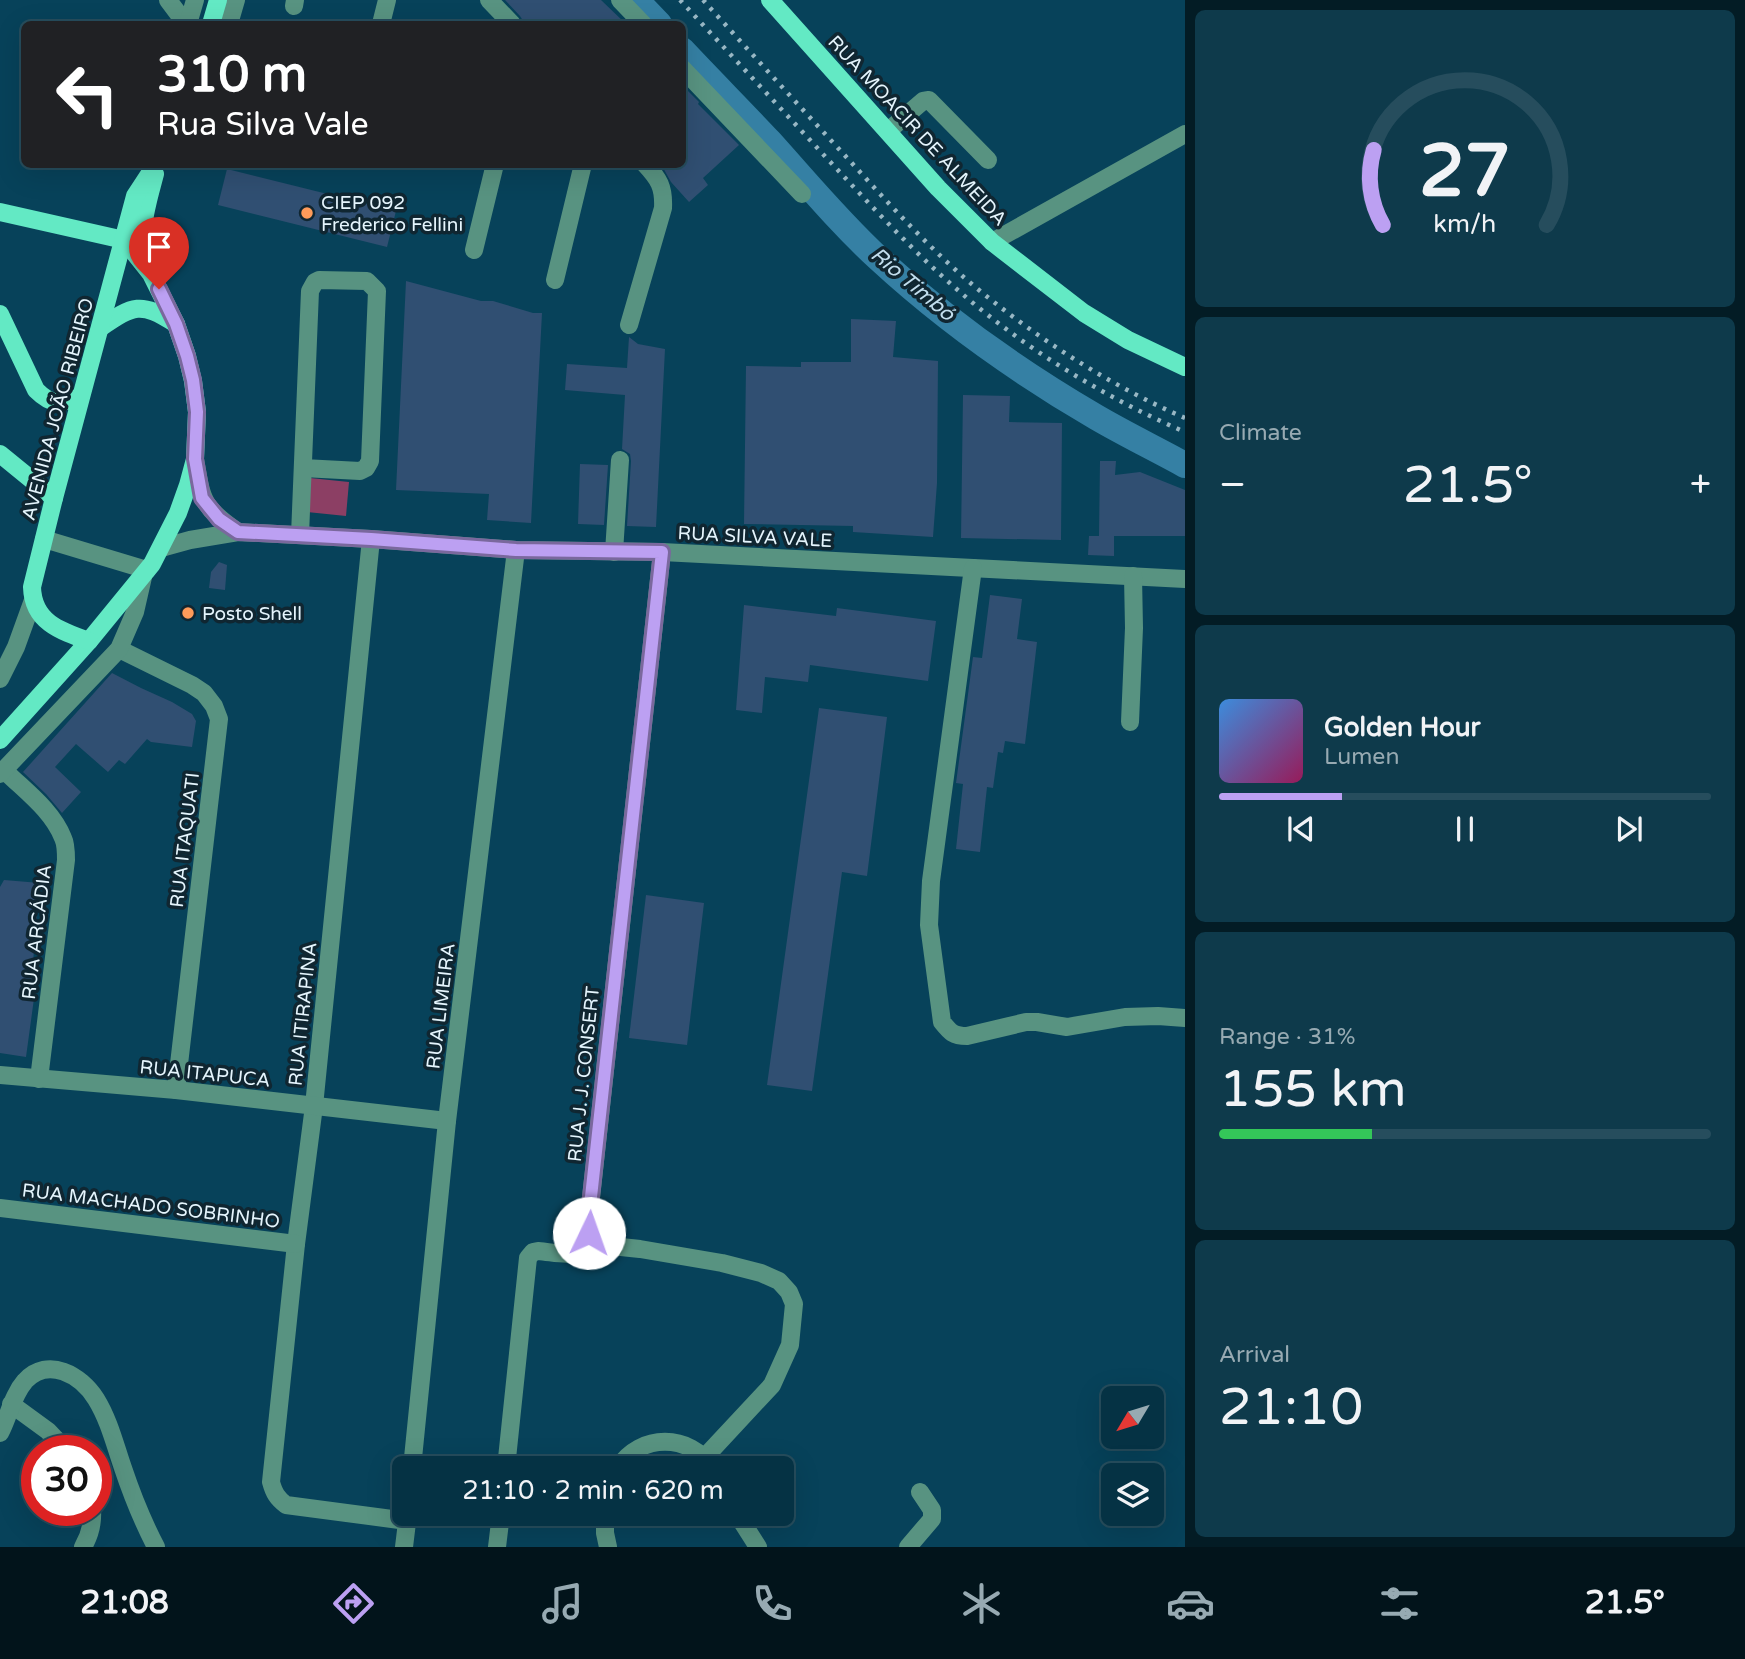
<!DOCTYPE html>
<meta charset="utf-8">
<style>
:root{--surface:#053244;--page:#0e3a4b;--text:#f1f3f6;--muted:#97aab2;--line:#264d5d;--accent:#bca0f2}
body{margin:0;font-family:"Varela Round",sans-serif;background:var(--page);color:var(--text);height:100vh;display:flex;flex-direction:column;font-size:26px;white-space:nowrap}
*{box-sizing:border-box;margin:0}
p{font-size:23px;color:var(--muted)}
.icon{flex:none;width:38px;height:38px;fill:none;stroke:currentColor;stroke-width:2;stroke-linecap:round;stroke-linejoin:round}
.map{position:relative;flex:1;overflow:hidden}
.sheet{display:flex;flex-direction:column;gap:10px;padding:10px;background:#031c25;width:560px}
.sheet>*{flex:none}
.guide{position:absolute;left:21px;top:21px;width:665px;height:147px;border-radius:10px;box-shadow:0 7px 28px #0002,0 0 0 2px var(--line);background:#202124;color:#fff;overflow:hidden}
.needle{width:46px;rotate:232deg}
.tools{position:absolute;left:1101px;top:1386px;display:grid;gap:14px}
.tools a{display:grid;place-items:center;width:63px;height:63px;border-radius:10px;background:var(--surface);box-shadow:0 7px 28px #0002,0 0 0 2px var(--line);font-size:35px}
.speed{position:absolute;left:21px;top:1435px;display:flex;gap:14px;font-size:35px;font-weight:700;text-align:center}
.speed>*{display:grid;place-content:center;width:91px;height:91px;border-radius:50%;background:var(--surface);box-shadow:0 7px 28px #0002,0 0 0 2px var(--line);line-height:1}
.speed .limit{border:10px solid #d22;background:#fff;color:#111}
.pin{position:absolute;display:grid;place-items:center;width:60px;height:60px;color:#fff;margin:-72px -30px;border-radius:50% 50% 50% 0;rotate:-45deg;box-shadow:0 0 7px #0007}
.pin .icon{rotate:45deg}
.me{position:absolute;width:77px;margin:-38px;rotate:3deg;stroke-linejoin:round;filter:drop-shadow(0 0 5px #0008)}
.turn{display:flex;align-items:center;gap:24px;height:147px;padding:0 21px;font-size:32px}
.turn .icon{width:91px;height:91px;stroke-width:2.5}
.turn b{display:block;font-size:49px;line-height:60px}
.big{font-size:52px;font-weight:600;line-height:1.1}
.sheet .widget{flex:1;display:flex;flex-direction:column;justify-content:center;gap:10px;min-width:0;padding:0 24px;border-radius:10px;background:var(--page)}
.sheet .dial{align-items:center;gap:0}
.dial svg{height:182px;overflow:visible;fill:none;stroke:var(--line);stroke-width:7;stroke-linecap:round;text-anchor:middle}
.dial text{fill:var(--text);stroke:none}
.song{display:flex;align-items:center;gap:21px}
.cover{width:84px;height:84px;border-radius:10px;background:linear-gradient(135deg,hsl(210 70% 55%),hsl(330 70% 35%))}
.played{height:7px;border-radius:4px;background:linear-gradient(90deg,var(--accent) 25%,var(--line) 25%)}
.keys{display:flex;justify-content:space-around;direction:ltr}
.heat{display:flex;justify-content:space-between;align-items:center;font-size:38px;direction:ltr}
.charge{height:10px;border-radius:5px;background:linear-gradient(90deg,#34c759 31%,var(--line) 0)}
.trip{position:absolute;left:392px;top:1456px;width:402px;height:70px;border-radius:10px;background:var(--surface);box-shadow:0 7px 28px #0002,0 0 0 2px var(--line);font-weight:600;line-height:70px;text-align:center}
.tab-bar{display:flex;height:112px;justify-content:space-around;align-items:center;background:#02141b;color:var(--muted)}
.tab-bar .icon{width:49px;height:49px}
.tab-bar .active{color:var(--accent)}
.tab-bar b{font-size:32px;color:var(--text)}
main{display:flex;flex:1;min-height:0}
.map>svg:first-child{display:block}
</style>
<main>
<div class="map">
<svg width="1185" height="1547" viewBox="0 0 1185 1547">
<rect width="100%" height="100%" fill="#07425a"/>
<!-- green -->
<path fill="#8c3f64" d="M310,478L349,482L346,516L307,512Z"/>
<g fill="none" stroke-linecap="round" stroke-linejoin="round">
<!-- river -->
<g stroke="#3580a4" stroke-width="26">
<path d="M636,0L659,24"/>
<path d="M682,50C711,81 741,111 770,142C806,182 839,222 878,258C944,319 1019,372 1096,417C1125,434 1156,449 1185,465"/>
</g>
</g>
<!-- building -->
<g fill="#304f72">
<path d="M505,0H601L626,24H525L520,16Z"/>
<path d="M682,85L699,102L698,104L739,145L703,178L708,185L689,202L671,182L661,164H682Z"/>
<path d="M227,169L396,211L387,247L218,205Z"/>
<path d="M406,281L481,301H493L533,313H542L531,523L487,520L489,494L396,490Z"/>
<path d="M851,319L896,321L893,357L938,361L937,483L933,537L853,532V526L744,524L746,366L801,367V362H851Z"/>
<path d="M629,337L638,344L665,349L656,527L627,526L631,461L630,454L622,449L625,395L565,390L567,364L627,368Z"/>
<path d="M963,395L1010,396L1009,422L1062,423L1061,540L961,538Z"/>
<path d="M1100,461H1116L1115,475L1140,472L1185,490V536H1114V556L1088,555L1089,536H1099Z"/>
<path d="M580,464L608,465L604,525L578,524Z"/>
<path d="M219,562L227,565L225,590L209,588L211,572Z"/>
<path d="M990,595L1022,599L1017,639L1037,642L1025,744L1005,741L1003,753L998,752L993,788L987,787L980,852L956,849L963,784L956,783L973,657L982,658Z"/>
<path d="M744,605L836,616L837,608L936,621L928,681L810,665L808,682L765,677L762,713L736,710Z"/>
<path d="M112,673L141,688L172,702L192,714L196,721L192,747L151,742L147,739L125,764L119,760L108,772L76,744L55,767L81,792L62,813L46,794L23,772Z"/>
<path d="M819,708L887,717L867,876L842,872L812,1091L767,1085Z"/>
<path d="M4,880L40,883L33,962H39L26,1057L0,1053V887Z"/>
<path d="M646,895L704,903L687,1045L629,1038Z"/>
</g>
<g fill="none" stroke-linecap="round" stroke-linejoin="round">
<!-- minor -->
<g stroke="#589381" stroke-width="18">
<path d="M168,0L186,24"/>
<path d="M489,0L512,24"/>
<path d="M620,0L643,24"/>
<path d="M294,6L295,0"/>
<path d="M188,24L195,0"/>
<path d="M229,24L236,0"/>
<path d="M381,24L387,0"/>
<path d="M682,68L802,194"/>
<path d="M888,131L923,101L929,100L988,160"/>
<path d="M992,242L1185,134"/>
<path d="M474,250L495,164"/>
<path d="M555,280L583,164"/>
<path d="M629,325L663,208C664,187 659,179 645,164"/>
<path d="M195,459C202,501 202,507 238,532"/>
<path d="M300,535L310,291L315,282L319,280L367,281L377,291L370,461L366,468L360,471L303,468"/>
<path d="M44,539L147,570"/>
<path d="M371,539L314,1106L296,1244L271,1482C274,1493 277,1498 286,1505L407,1521"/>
<path d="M161,548L190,540L238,532L371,539L516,550L662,552L1185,579"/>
<path d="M614,552L620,460"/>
<path d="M662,552L588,1225L589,1233L594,1241L602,1245L640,1249L722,1263L761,1273L779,1281L789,1292L794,1304L790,1345L772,1385L705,1457"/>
<path d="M973,568L931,881L929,925L942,1022C950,1032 953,1036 967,1036L1026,1022H1037L1067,1027L1125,1017L1158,1016L1185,1018"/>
<path d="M119,649L192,685L204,693L214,706L219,719L176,1090"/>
<path d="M0,679L16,647L33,600"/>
<path d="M1130,722L1134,628L1133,576"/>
<path d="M4,770C25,791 52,810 63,838C66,844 66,852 66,860L39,1079"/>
<path d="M0,774L119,649L135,612L143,577"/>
<path d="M0,1075L176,1090L447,1121"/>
<path d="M0,1208L296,1244"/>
<path d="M11,1404L48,1431L67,1451"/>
<path d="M0,1433C9,1416 12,1396 25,1381C48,1356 81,1375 96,1399C109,1420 115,1445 123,1468C132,1495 143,1522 156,1547"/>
<path d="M412,1468L447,1121L516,550"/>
<path d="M506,1468L528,1258L533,1252L538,1251C561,1253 577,1260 594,1241"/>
<path d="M618,1468C640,1433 690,1433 712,1468"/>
<path d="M605,1514V1533L608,1547"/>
<path d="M737,1514L758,1547"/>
<path d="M83,1547C90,1535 93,1524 92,1510"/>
<path d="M404,1547L408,1514"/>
<path d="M497,1547L501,1514"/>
<path d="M908,1547L932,1519V1510L920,1492"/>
</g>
<!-- major -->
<g stroke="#63e9c4" stroke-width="18">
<path d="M770,0L938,188L992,242L1084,313L1128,340L1185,367"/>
<path d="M211,24L218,0"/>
<path d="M0,212L124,240L151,274L176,324L187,356L193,381L197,412L195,459L188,485L178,513L152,564L89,641L0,740"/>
<path d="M148,267C137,233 146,208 155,174"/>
<path d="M0,314L36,390C52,406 60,404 80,397"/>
<path d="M100,328C134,305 140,301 176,324"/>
<path d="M0,454L54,498"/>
<path d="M89,641C60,631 33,622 32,587L54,498L135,196L156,164"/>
</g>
<!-- rail -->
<g stroke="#98b7c4" stroke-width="4.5" stroke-dasharray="3.5 7" stroke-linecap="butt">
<path d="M680,0C727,51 774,101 821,152C866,200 910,249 960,292C1027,350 1104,397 1185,432"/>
<path d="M703,0C752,54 801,108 850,161C889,204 929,248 974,286C1038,339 1109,385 1185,418"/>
</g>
</g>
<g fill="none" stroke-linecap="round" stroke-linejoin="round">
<!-- route casing -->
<g stroke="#7a689d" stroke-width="18">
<path id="route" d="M159,289L176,324L187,356L193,380L197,412L195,459L202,498L219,519L238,532L371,539L516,550L662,552L590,1206L589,1233"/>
</g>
<!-- route -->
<use href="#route" stroke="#bca0f2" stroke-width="12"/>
</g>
<!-- markers -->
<g fill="#ff9b5a" stroke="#102631" stroke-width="2.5">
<circle cx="307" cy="213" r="7"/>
<circle cx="188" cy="613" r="7"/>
</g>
<g text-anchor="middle" stroke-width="7" stroke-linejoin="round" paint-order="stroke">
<!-- street labels -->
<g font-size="19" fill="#e5f5fd" stroke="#102631">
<text transform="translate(918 130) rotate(47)" y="7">RUA MOACIR DE ALMEIDA</text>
<text transform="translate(57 409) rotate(-75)" y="7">AVENIDA JOÃO RIBEIRO</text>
<text transform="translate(755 536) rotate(3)" y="7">RUA SILVA VALE</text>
<text transform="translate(184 840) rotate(-83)" y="7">RUA ITAQUATI</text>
<text transform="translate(36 932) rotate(-83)" y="7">RUA ARCÁDIA</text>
<text transform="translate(440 1006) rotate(-83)" y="7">RUA LIMEIRA</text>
<text transform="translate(302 1014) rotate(-84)" y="7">RUA ITIRAPINA</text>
<text transform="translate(205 1073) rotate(6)" y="7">RUA ITAPUCA</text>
<text transform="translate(583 1074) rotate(-84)" y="7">RUA J. J. CONSERT</text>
<text transform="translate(151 1205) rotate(7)" y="7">RUA MACHADO SOBRINHO</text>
</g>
<!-- poi labels -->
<g font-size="19" fill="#e5f5fd" stroke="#102631" text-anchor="start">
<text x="321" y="209">CIEP 092<tspan x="321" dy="22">Frederico Fellini</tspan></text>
<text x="202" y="620">Posto Shell</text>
</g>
<!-- water labels -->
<g font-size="21" font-style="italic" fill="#c2deee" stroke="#102631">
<text transform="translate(913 284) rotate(40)" y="7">Rio Timbó</text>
</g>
</g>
</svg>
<div class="tools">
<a><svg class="needle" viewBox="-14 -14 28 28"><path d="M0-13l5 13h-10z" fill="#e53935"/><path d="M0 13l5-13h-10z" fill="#97aab2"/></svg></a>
<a><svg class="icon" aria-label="layers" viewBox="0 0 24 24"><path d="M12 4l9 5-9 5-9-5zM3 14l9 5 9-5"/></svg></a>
</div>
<div class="speed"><div class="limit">30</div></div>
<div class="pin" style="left:159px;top:289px;background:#d93025"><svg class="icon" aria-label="arrive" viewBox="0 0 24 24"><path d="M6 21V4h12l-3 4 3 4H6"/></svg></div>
<svg class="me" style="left:589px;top:1233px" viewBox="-20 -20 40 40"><circle r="19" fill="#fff"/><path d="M0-13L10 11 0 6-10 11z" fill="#bca0f2"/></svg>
<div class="trip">21:10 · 2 min · 620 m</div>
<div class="guide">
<div class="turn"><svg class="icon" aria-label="left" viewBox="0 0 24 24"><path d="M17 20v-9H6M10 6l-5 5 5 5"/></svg><div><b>310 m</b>Rua Silva Vale</div></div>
</div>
</div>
<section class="sheet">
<div class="widget dial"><svg viewBox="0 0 100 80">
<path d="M14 69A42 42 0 1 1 86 69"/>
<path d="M14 69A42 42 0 0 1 10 36" stroke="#bca0f2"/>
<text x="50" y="56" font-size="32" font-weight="700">27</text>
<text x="50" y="72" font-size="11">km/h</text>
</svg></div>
<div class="widget"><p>Climate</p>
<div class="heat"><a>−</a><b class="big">21.5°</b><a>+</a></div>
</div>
<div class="widget">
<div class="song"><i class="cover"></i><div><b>Golden Hour</b><p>Lumen</p></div></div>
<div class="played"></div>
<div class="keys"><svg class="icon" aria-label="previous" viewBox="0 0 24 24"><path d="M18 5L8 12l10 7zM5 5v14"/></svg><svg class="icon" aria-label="pause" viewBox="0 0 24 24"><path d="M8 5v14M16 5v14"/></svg><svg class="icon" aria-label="next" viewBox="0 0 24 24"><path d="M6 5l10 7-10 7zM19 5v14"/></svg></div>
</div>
<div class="widget"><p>Range · 31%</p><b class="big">155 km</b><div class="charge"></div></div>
<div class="widget"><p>Arrival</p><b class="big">21:10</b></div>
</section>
</main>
<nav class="tab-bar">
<b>21:08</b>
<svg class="icon active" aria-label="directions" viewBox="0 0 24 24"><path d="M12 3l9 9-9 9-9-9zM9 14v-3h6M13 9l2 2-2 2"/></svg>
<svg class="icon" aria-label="music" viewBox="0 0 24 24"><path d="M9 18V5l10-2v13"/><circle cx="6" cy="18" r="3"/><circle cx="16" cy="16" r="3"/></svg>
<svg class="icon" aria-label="phone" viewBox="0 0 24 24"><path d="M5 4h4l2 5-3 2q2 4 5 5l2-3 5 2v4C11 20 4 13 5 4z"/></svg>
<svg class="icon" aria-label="climate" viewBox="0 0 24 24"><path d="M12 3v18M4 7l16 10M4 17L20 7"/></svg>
<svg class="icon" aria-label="car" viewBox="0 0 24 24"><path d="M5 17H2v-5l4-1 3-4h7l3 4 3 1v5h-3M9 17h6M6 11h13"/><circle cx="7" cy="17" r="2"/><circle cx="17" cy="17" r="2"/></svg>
<svg class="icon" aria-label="filters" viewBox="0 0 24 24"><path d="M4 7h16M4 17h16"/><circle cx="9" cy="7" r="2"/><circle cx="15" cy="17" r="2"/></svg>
<b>21.5°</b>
</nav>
